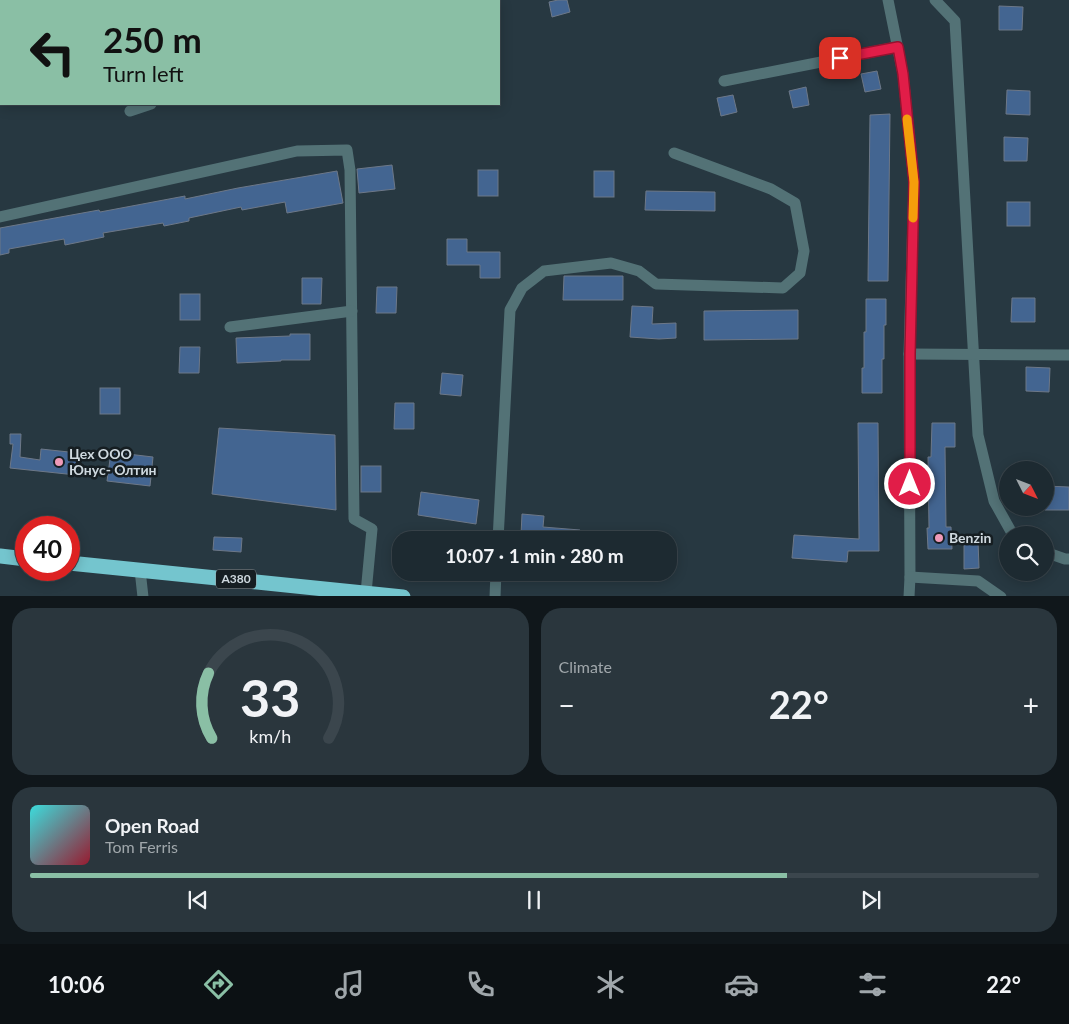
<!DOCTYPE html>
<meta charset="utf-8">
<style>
:root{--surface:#1d2a31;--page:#2a363d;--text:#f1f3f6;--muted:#a0a7ab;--line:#3b464d;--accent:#8abfa5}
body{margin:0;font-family:Lato,sans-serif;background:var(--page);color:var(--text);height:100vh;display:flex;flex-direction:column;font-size:19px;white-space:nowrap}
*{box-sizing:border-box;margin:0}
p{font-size:16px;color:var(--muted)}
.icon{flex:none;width:28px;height:28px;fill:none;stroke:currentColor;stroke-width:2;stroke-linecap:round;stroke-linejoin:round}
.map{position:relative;height:596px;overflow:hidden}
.drawer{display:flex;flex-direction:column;gap:12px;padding:12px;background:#10171b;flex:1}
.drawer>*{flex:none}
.hud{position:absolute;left:0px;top:0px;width:500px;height:105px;box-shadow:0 2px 12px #0003,0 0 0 1px var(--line);background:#8abfa5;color:#111;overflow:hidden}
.needle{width:32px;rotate:132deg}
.controls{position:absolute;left:999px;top:461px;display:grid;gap:10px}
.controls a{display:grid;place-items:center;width:55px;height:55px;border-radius:50%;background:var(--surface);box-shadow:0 2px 12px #0003,0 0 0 1px var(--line);font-size:25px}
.speed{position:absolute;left:15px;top:516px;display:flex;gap:10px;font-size:25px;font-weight:700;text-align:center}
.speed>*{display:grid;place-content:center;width:65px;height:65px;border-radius:50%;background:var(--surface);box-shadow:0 2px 12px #0003,0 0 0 1px var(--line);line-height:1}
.speed .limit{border:8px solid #d22;background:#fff;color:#111}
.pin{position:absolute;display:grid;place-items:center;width:42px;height:42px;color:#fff;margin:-21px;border-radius:10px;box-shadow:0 2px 8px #0006}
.me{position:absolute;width:55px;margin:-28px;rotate:0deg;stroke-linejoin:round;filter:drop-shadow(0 0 4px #0008)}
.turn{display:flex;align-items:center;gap:18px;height:105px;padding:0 20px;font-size:22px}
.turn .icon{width:65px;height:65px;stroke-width:2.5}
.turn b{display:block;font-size:35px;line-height:42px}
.big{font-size:38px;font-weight:700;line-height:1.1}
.drawer .card{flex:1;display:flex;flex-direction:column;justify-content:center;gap:8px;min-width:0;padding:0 18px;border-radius:20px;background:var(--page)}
.drawer .dial{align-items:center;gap:0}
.dial svg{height:130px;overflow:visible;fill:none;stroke:var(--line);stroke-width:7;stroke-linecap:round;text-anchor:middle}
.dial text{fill:var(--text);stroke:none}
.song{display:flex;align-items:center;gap:15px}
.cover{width:60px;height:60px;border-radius:8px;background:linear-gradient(135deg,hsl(180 70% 55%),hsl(350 70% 35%))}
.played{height:5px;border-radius:2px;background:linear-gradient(90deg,var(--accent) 75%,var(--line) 75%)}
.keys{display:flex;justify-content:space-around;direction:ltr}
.heat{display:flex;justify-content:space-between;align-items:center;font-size:28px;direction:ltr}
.drawer .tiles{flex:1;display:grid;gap:12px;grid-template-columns:1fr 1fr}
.card:last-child{grid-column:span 2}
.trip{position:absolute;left:392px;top:531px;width:285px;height:50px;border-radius:20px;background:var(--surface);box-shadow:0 2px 12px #0003,0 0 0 1px var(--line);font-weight:700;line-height:50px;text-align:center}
.tabs{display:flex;height:80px;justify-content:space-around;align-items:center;background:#0c1114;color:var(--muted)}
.tabs .icon{width:35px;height:35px}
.tabs .on{color:var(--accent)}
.tabs b{font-size:22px;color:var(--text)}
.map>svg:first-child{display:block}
</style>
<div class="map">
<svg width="1069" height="597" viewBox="0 0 1069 597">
<rect width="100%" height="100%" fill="#273841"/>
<!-- building -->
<g fill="#436591" stroke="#6d7888">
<path d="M558,0H567L570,12L552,17L549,2Z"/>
<path d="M999,6L1023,7L1022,30H999Z"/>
<path d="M877,71L881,89L865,92L861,74Z"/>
<path d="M806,87L809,105L793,108L789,91Z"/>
<path d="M1007,90L1030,91V115L1006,114Z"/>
<path d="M733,95L737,112L721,116L717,98Z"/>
<path d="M890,114L888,281H868L870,115Z"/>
<path d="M1004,137L1028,138L1027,161H1004Z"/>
<path d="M392,165L395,189L359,193L357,169Z"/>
<rect x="478" y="170" width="20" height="26"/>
<path d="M337,171L343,203L287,213L285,202L242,210L241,207L189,218V221L164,226L163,223L103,233L104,237L65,245L64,239L9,249V253L0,255V228L99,210L100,212L185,196V199L238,188Z"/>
<rect x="594" y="171" width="20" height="26"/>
<path d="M646,191L715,192V211L645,210Z"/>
<rect x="1007" y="202" width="23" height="24"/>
<path d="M447,239H467V252H500V278H480V265H447Z"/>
<path d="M564,276H623V300H563Z"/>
<path d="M302,278H322L321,304H302Z"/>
<path d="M377,287H397L396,313H376Z"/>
<rect x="180" y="294" width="20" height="26"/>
<path d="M1012,298H1035V322H1011Z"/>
<path d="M866,299H886V325H884V359H882V393H862V368H864V332H866Z"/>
<path d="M632,306L653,307L652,324L676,323V338L659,339L630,337Z"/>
<path d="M798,310V339L704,340V311Z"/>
<path d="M290,334H310V360H281V361L237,363L236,338L290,336Z"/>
<path d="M180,347H200L199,373H179Z"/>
<path d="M1026,367L1050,368L1049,392L1026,391Z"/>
<path d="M442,373L463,375L461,396L440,394Z"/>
<rect x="100" y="388" width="20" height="26"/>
<path d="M395,403H414V429H394Z"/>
<path d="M858,423H878L879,551H848L847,562L792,558L794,535L859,539Z"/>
<path d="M932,423H955V447H945L946,527H951L952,549H928L927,528H929L928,457H931Z"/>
<path d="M219,428L335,435L336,510L212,494Z"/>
<path d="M10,434H21L20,457L40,460L41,449L78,453L76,475L10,468L13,444H10Z"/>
<path d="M111,452L153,457L150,486L107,481Z"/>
<rect x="361" y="466" width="20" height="26"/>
<path d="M1045,486L1069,487V510H1045Z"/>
<path d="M421,492L479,500L476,524L418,515Z"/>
<path d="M522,514L544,516L543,527L580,530L579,540H558V538L521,535Z"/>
<path d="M214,537L242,538L241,552L213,550Z"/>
<path d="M964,541H978L979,568L964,569Z"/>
</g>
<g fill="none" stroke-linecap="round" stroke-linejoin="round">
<!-- minor -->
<g stroke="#537276" stroke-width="11">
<path d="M888,0L903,74L914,182L909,354L910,577L909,597"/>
<path d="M935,0L955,21L978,435L994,501L1013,535"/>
<path d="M411,1L419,0"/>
<path d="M724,81L897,47"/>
<path d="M130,111L151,104"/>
<path d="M0,217L297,151L347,150L350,170L354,519L372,529L366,593"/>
<path d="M230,327L352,311"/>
<path d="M909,354L1069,355"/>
<path d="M498,540L510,310L522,288L544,271L611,263L639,271L656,284L783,288L800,273L804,251L795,203L771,189L674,153"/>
<path d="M1045,552L1065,559H1069"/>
<path d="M140,570L143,597"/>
<path d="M910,577L978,581L1001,597"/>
<path d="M495,597L496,572"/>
</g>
<!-- highway -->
<g stroke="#74c5ce" stroke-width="15">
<path d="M0,556L26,559"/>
<path d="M69,563L403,597"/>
</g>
</g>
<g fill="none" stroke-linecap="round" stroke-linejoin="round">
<!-- route casing -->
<g stroke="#92132f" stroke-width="12">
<path id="route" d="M840,58L898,47L903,74L914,182L910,354V484"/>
</g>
<!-- route -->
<use href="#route" stroke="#e11d48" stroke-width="9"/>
<!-- slow -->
<path stroke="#f59e0b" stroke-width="9" d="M907,119L914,182L913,218"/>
</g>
<!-- markers -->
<g fill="#ef9ab8" stroke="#161e22" stroke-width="2">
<circle cx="59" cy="462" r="5"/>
<circle cx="939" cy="538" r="5"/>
</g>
<g text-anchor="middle" stroke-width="5" stroke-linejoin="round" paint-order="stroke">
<!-- shield labels -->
<rect fill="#161e22" stroke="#98a1a6" stroke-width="1" x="216" y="569.5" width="40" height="19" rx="4"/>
<g font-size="12" font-weight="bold" fill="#cfd9df">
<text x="236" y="583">A380</text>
</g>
<!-- poi labels -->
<g font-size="14" font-weight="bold" fill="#cfd9df" stroke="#161e22" text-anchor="start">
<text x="69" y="459">Цех ООО<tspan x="69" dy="16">Юнус- Олтин</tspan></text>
<text x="949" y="543">Benzin</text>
</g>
</g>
</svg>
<div class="controls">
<a><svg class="needle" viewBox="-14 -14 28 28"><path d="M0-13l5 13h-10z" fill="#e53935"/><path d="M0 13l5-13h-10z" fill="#a0a7ab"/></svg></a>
<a><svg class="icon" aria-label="search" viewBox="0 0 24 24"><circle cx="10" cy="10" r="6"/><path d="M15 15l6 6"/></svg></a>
</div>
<div class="speed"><div class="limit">40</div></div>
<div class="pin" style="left:840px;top:58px;background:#d93025"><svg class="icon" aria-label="arrive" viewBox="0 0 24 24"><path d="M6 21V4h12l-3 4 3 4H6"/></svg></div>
<svg class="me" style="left:910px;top:484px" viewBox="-20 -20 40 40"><circle r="17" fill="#e11d48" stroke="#fff" stroke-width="3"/><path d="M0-11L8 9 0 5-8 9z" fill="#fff"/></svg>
<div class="trip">10:07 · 1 min · 280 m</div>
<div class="hud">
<div class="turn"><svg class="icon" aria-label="left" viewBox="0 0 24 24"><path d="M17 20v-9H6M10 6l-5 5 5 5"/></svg><div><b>250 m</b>Turn left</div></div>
</div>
</div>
<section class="drawer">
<div class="tiles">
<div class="card dial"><svg viewBox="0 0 100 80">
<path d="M14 69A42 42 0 1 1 86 69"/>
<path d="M14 69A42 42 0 0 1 12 29" stroke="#8abfa5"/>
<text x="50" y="56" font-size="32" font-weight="700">33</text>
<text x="50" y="72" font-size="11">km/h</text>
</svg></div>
<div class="card"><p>Climate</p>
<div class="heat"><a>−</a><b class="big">22°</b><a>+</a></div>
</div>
<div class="card">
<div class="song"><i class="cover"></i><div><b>Open Road</b><p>Tom Ferris</p></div></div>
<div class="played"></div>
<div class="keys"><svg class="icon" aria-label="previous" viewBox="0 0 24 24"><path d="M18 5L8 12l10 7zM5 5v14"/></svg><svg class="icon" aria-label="pause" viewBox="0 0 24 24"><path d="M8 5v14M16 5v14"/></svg><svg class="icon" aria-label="next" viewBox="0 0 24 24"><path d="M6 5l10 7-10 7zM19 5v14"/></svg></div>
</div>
</div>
</section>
<nav class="tabs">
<b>10:06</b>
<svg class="icon on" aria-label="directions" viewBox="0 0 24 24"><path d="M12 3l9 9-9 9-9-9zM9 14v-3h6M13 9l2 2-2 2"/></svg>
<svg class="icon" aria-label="music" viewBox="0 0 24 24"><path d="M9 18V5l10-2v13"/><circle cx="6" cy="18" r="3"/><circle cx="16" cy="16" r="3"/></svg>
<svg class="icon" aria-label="phone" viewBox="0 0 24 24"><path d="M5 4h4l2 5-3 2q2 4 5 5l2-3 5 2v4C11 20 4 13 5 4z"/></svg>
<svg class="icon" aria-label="climate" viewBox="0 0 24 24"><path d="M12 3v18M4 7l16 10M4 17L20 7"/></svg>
<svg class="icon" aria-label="car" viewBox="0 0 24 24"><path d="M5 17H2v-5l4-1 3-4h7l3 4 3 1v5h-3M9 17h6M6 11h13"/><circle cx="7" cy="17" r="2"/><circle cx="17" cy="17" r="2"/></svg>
<svg class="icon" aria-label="filters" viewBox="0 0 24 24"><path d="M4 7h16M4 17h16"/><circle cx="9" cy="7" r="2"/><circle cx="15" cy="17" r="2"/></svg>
<b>22°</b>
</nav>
